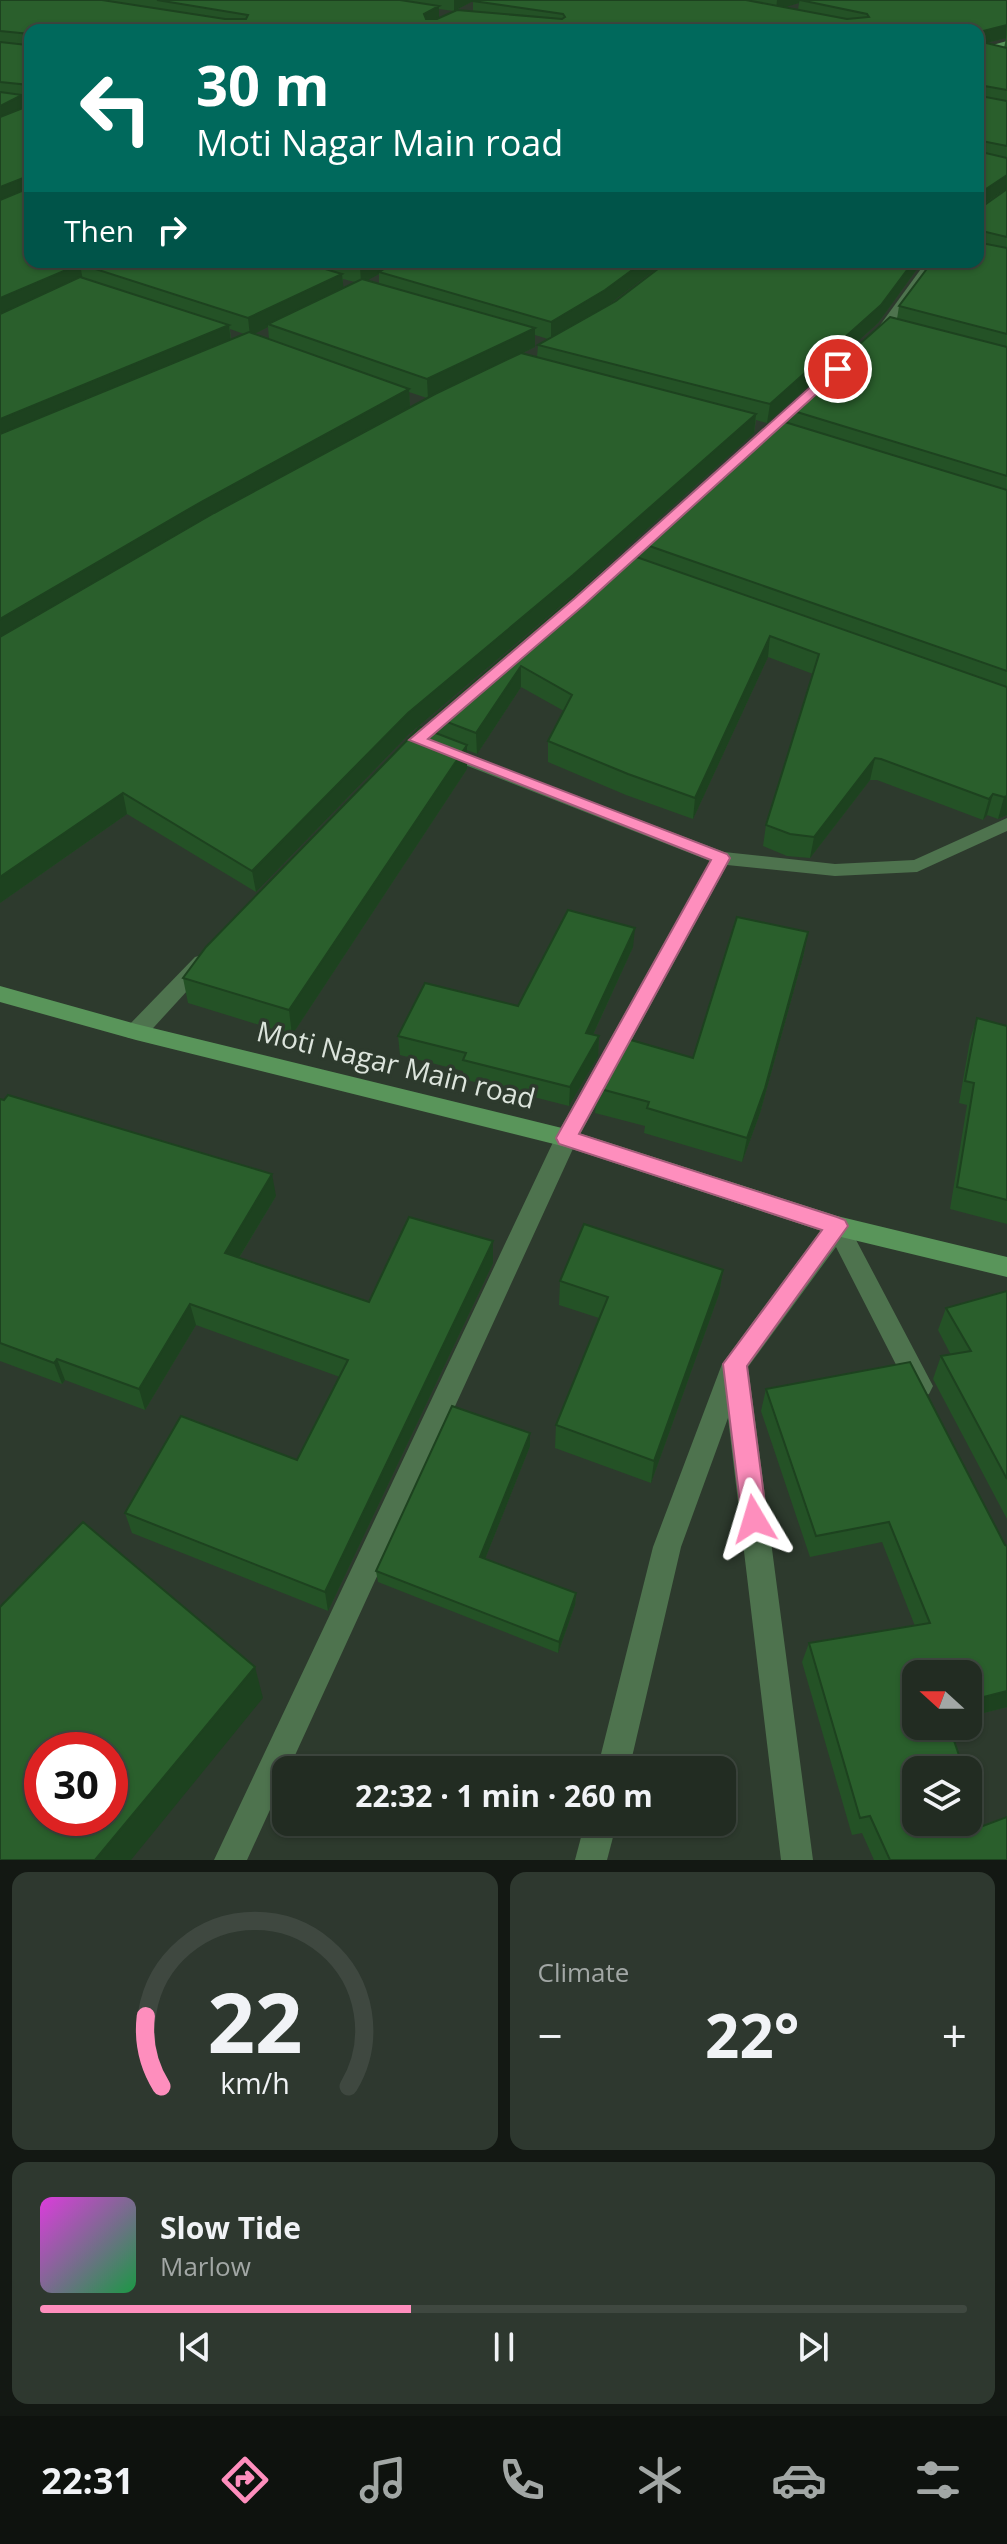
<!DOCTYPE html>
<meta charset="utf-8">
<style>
:root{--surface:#222c22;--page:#2e382f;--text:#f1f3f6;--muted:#a2a7a5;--line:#3f4840;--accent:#fe8ebd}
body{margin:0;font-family:"Open Sans",sans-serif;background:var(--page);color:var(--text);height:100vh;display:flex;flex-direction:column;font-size:30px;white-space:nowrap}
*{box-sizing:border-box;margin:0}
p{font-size:26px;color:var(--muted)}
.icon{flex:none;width:44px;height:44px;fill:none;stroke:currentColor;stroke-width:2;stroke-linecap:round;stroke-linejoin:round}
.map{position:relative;height:1860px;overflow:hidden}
.sheet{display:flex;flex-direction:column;gap:12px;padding:12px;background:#131813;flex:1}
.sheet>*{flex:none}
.top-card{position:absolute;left:24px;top:24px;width:960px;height:244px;border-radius:16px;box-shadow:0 2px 6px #0004,0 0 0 2px var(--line);background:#00695c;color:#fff;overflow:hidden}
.needle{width:52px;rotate:291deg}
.tools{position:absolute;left:902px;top:1660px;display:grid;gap:16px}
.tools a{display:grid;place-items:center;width:80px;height:80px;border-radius:16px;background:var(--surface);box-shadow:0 2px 6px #0004,0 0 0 2px var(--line);font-size:40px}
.speed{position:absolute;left:24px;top:1732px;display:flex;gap:16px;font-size:40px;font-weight:700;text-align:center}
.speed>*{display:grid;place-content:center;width:104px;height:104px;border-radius:50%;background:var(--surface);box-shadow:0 2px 6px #0004,0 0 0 2px var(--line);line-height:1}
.speed .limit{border:12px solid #d22;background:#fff;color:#111}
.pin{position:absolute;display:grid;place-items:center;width:68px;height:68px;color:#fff;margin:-34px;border:4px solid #fff;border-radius:50%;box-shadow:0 2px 8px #0007}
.me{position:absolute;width:88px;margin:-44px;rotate:353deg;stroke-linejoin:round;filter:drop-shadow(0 0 6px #0008)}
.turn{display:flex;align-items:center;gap:28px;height:168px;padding:0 40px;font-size:36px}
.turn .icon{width:104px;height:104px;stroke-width:2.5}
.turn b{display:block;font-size:56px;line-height:68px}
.then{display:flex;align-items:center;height:76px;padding:0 40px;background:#0003;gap:16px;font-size:30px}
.big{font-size:60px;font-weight:700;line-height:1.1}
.sheet .tile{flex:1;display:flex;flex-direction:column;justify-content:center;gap:12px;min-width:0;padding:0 28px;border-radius:16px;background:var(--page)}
.sheet .dial{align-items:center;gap:0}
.dial svg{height:208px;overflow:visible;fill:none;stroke:var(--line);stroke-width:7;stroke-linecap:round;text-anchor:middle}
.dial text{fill:var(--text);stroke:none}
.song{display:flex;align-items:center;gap:24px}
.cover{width:96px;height:96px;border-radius:12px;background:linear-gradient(135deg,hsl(300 70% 55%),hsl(140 70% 35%))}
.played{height:8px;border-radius:4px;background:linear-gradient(90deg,var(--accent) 40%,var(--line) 40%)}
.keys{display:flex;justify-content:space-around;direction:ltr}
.heat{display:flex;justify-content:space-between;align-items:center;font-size:44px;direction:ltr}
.sheet .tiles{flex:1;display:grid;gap:12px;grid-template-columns:1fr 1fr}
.tile:last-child{grid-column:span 2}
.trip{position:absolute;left:272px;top:1756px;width:464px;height:80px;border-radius:16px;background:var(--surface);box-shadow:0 2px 6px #0004,0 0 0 2px var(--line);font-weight:700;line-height:80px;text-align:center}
.dock{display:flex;height:128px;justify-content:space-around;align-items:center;background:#0e120e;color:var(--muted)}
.dock .icon{width:56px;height:56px}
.dock .current{color:var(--accent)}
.dock b{font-size:36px;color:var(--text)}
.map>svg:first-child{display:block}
</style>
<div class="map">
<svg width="1007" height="1860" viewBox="0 0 1007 1860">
<rect width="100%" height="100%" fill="#2d3a2d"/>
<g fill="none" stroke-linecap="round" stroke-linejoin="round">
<!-- street -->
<g fill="#4e734e" fill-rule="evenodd">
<path d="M0,98L30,102V108L0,104Z"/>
<path d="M926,262H938L888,331H880L878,328Z"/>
<path d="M657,527L662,528V534L615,576H605V570Z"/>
<path d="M443,745L724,852L835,864L914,860L1007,818V831L917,872L835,876L727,865L577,1140L247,1860H214L555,1138L710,861L437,754L434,750L437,746Z"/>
<path d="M202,955L209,957L212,962L209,967L144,1038H128L125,1032L128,1026L195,957Z"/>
<path d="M837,1216L845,1219L933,1386L929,1394L920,1398L911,1394L836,1247L748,1367L813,1860H781L728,1418L681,1547L629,1770H597L653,1547L722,1364L829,1219Z"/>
<path d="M585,1822H617L607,1860H575Z"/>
</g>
<!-- secondary -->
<g fill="#59955a" fill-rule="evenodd">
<path d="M1007,41V46L978,55V49Z"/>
<path d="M0,986L136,1024L566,1129L837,1216L1007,1257V1277L837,1236L566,1147L136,1040L0,1002Z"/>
</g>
</g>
<!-- wall -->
<g fill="#245226" fill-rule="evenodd">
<path d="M0,0H1007V188L982,206L1007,189V815L998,819L987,815L983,820L877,780H870L810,858L787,856L763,846L766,825L813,674L768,657L693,819L626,795L548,762V741L564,711L521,687L477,754L467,750V769L292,1035L188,1003L183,978L435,732L434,717L637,557L638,542L786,423L787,409L897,319L899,306L978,262V30L30,262H665L602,309L616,301L667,262H922L878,323L767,423L756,420L754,433L572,596L409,734L256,892L127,814L0,903ZM473,1V11L439,18V9L454,11ZM799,3L798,10L784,7ZM1006,38L1004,48L986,43ZM22,99L29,100L28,106L24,107ZM379,274V284L367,280ZM343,279L355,282L343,288ZM268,327L269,339L254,334ZM230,329L244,334L231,340ZM535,335L548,339L538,345L537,357L523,353L535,347ZM409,392L427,398L410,407Z"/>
<path d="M808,932L803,957L760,1113L742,1162L644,1133L645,1126L595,1113L597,1088L693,1058Z"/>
<path d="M633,947L593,1035L599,1036L598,1056L569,1106L463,1079V1071L400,1055L398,1036L518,1006Z"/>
<path d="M977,1018L1007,1026V1224L950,1209L967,1105L959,1103L970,1040Z"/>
<path d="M0,1099L276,1196L239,1258L369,1302L493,1241V1263L328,1611L132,1533L125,1513L297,1460L340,1377L196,1325L145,1410L65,1380L62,1384L0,1361Z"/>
<path d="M723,1270L719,1294L651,1483L555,1448L556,1425L599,1318L559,1305L560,1281Z"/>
<path d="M1007,1291V1519L933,1379L941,1356L951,1355L938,1330L946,1308Z"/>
<path d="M766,1389L1007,1546V1707L968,1717V1674H916L983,1826L1007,1860H874L862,1833L852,1835L802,1662L809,1643L915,1626L882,1542L810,1557L761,1411Z"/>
<path d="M530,1433V1446L485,1559L576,1593L575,1605L558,1653L378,1582L376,1571Z"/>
</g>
<!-- shaded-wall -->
<g fill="#1d421f">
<path d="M454,0H475L454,11Z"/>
<path d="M777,0H809H800L799,3L776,10Z"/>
<path d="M439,6V20L425,27L424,14Z"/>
<path d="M1007,25L1006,38L978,45L979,32Z"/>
<path d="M22,95L25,110L0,123V106Z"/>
<path d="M1007,175V188L978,208L980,193Z"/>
<path d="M26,177L29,193L0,205V187Z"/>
<path d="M368,262H400L379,272V274L361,284L360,266Z"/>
<path d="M643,262H665L604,308L551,340V322Z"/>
<path d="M913,262H922L878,323L767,423L770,404Z"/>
<path d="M80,264L83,281L0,318V298Z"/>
<path d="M342,274L344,292L268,324V327L250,336L248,318Z"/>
<path d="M229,325L231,343L0,440V419Z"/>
<path d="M535,328V347L428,399L427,379Z"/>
<path d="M409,389L410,408L0,642V619L201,502Z"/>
<path d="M756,414L754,433L572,596L409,734L256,892L252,871L408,713Z"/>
<path d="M770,636L768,657L693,819L695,798Z"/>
<path d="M521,666V687L477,754L476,733Z"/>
<path d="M467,745V769L292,1035L289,1010Z"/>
<path d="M875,758L870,780L810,858L814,837Z"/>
<path d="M123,793L127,814L0,903V877Z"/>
<path d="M993,794L987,815L983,820L989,799Z"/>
<path d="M1007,796V815L998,819L1004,797Z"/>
<path d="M635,928L633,947L585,1052L586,1033Z"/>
<path d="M808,932L803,957L760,1113L742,1162L747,1138Z"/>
<path d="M599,1036L598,1056L569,1106L570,1087Z"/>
<path d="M272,1174L276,1196L229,1274L225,1253Z"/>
<path d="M493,1241V1263L328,1611L325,1592Z"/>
<path d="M723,1270L719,1294L651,1483L654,1461Z"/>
<path d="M190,1304L196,1325L145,1410L139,1389Z"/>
<path d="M57,1359L65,1380L62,1384L54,1363Z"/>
<path d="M530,1433V1446L481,1569L480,1557Z"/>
<path d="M576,1593L575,1605L558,1653L559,1642Z"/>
<path d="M255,1667L263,1698L131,1860H95Z"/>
<path d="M1007,1691V1707L968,1717V1701Z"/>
</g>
<!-- building -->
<g fill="#2a5f2c" stroke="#1d421f" stroke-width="2" fill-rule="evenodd">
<path d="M0,0H102L225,19H246L248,15L157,0H400L439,6L424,14L426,19H437L457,10L562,19L565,17L563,14L473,1L474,0H746L847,19L869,17L867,14L800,0H1007V25L979,32L978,38V30H30V38V34L0,31Z"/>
<path d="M978,41L1007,48V90L979,85L980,96L1007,101V146L982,141L978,143L981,152L1007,158V175L980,193L979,206H983L1007,189V237L982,231L978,234L981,243L1007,248V334L899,306L932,262H978Z"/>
<path d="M0,42L27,45L30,42V262H302L342,274L248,318L80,264L0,298V200L29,188L30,180L26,177L0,187V117L28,106L29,85L0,82Z"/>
<path d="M0,92L22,95L0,106Z"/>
<path d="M344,262H368L360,266Z"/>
<path d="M396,262H643L605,290L551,322L379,272Z"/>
<path d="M667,262H913L881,305L770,404L538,345L616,301Z"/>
<path d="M80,277L229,325L0,419V314Z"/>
<path d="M362,279L535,328L427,379L268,324Z"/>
<path d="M890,317L1007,347V476L787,409Z"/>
<path d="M249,332L409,389L201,502L0,619V434Z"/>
<path d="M521,353L756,414L573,575L408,713L252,871L123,793L0,877V637L214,513L435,394Z"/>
<path d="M775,419L1007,490V671L638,542Z"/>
<path d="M625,553L1007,687V796L1004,797L993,794L989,799L881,759L875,758L814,837L790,834L766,825L819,654L770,636L695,798L628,774L548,741L572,695L521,666L476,733L434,717Z"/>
<path d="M420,727L467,745L289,1010L183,978L206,947Z"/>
<path d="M568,910L635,928L586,1033L599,1036L570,1087L463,1060L466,1053L398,1036L425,983L518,1006Z"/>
<path d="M737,917L808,932L765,1088L747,1138L647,1108L649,1102L597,1088L624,1038L693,1058Z"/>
<path d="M977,1018L1007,1026V1200L957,1187L974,1083L965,1081Z"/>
<path d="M8,1095L272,1174L225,1253L369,1302L409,1217L493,1241L325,1592L125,1513L181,1416L297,1460L348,1360L190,1304L139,1389L57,1359L54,1363L0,1343V1099L4,1100Z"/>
<path d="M584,1224L723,1270L654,1461L556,1425L608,1297L560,1281Z"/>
<path d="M1007,1291V1479L941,1356L971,1351L946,1308Z"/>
<path d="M910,1362L1005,1545L1007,1546V1691L968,1701V1674H916V1726H949L964,1770H916V1822H968V1783L983,1826L1007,1817V1860H890L870,1816L860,1818L809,1643L930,1623L889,1522L816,1536L766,1389Z"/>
<path d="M452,1406L530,1433L480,1557L576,1593L559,1642L376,1571Z"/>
<path d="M83,1522L255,1667L95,1860H0V1607ZM42,1750H110V1818H42Z"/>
</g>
<!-- route -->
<path fill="#fe8ebd" stroke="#a55c7b" stroke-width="2" d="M834,366L844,369L585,604L428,739L727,854L730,858L579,1134L837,1217L845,1220L848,1226L747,1366L767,1519L763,1528L754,1531L745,1528L742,1519L723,1364L822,1230L559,1144L556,1138L711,860L409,740L575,598Z"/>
<g text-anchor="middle" stroke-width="7" stroke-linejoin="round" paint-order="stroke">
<!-- street labels -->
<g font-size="28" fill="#dce4dc" stroke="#2d3a2d">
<text transform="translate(396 1065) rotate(14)" y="10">Moti Nagar Main road</text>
</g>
</g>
</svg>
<div class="tools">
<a><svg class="needle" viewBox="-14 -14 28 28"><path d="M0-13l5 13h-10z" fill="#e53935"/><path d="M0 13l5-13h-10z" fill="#a2a7a5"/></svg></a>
<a><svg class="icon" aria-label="layers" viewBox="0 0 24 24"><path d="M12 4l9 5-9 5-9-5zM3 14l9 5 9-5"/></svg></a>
</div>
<div class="speed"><div class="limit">30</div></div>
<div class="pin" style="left:838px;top:369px;background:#d93025"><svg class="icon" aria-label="arrive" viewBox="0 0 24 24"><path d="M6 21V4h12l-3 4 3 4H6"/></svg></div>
<svg class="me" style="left:754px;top:1519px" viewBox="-20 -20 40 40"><path d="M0-17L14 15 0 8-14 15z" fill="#fe8ebd" stroke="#fff" stroke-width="4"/></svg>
<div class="trip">22:32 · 1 min · 260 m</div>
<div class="top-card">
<div class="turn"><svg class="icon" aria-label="left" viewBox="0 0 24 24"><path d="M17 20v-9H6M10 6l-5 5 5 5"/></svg><div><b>30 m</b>Moti Nagar Main road</div></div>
<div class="then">Then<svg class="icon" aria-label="right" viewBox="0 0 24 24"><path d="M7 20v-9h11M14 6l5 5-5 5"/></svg></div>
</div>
</div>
<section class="sheet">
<div class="tiles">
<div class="tile dial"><svg viewBox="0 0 100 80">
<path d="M14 69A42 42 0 1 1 86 69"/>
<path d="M14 69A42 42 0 0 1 8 42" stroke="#fe8ebd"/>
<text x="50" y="56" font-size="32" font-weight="700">22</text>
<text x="50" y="72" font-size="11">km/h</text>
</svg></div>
<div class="tile"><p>Climate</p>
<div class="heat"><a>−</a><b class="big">22°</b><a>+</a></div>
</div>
<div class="tile">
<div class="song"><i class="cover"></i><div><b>Slow Tide</b><p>Marlow</p></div></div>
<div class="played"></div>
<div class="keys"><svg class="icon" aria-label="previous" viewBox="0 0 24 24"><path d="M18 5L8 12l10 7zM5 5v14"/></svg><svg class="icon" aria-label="pause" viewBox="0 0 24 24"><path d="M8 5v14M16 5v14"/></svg><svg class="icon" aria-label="next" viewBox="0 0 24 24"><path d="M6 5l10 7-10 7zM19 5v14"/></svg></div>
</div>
</div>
</section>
<nav class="dock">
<b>22:31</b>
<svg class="icon current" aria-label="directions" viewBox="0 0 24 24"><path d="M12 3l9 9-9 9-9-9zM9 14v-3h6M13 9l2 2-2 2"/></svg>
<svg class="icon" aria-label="music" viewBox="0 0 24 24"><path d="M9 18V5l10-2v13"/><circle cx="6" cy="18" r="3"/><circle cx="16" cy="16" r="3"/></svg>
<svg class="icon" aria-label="phone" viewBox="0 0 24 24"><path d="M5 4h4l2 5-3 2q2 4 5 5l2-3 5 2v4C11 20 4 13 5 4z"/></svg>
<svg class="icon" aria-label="climate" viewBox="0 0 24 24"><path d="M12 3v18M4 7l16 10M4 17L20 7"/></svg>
<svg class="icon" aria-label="car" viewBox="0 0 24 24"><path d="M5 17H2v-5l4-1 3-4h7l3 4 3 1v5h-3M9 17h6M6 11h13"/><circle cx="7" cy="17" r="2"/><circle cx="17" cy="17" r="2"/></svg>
<svg class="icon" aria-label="filters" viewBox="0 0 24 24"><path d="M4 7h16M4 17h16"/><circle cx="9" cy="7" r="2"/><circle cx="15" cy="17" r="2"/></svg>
</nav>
